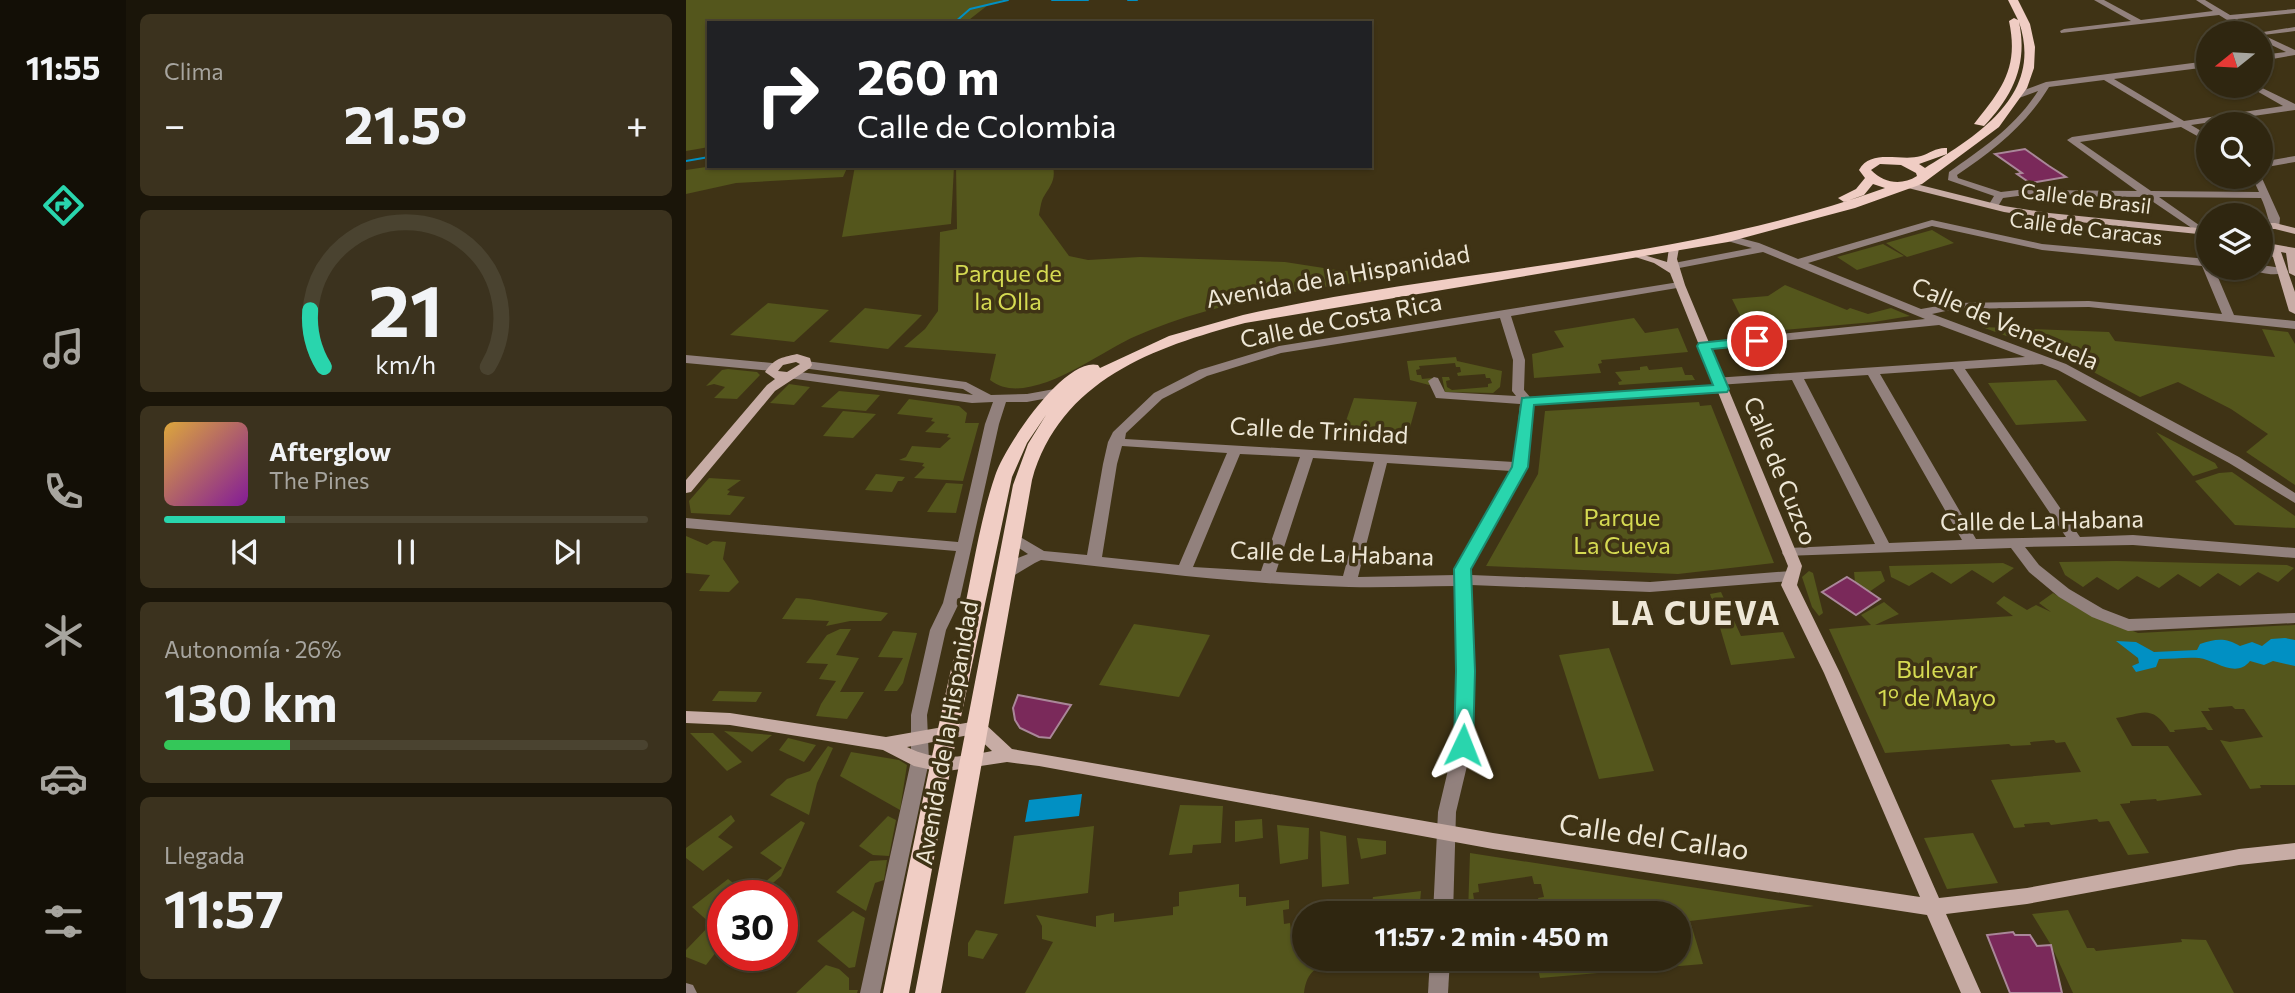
<!DOCTYPE html>
<html lang="es">
<meta charset="utf-8">
<style>
:root{--surface:#2f2610;--page:#3b321e;--text:#f1f3f6;--muted:#a7a59f;--line:#4a4330;--accent:#29d5ad}
body{margin:0;font-family:Commissioner,sans-serif;background:var(--page);color:var(--text);height:100vh;display:flex;flex-direction:column;font-size:26px;white-space:nowrap}
*{box-sizing:border-box;margin:0}
p{font-size:23px;color:var(--muted)}
.icon{flex:none;width:38px;height:38px;fill:none;stroke:currentColor;stroke-width:2;stroke-linecap:round;stroke-linejoin:round}
.map{position:relative;flex:1;overflow:hidden}
.sheet{display:flex;flex-direction:column;gap:14px;padding:14px;background:#1a1509;width:560px}
.sheet>*{flex:none}
.guide{position:absolute;left:21px;top:21px;width:665px;height:147px;border-radius:0px;box-shadow:0 2px 5px #0004,0 0 0 2px var(--line);background:#202124;color:#fff;overflow:hidden}
.needle{width:46px;rotate:252deg}
.fabs{position:absolute;left:1510px;top:21px;display:grid;gap:14px}
.fabs a{display:grid;place-items:center;width:77px;height:77px;border-radius:50%;background:var(--surface);box-shadow:0 2px 5px #0004,0 0 0 2px var(--line);font-size:35px}
.speed{position:absolute;left:21px;top:880px;display:flex;gap:14px;font-size:35px;font-weight:700;text-align:center}
.speed>*{display:grid;place-content:center;width:91px;height:91px;border-radius:50%;background:var(--surface);box-shadow:0 2px 5px #0004,0 0 0 2px var(--line);line-height:1}
.speed .limit{border:10px solid #d22;background:#fff;color:#111}
.pin{position:absolute;display:grid;place-items:center;width:60px;height:60px;color:#fff;margin:-30px;border:4px solid #fff;border-radius:50%;box-shadow:0 2px 7px #0007}
.me{position:absolute;width:77px;margin:-38px;rotate:2deg;stroke-linejoin:round;filter:drop-shadow(0 0 5px #0008)}
.turn{display:flex;align-items:center;gap:24px;height:147px;padding:0 35px;font-size:32px}
.turn .icon{width:91px;height:91px;stroke-width:2.5}
.turn b{display:block;font-size:49px;line-height:60px}
.big{font-size:52px;font-weight:700;line-height:1.1}
.sheet .tile{flex:1;display:flex;flex-direction:column;justify-content:center;gap:10px;min-width:0;padding:0 24px;border-radius:10px;background:var(--page)}
.sheet .dial{align-items:center;gap:0}
.dial svg{height:182px;overflow:visible;fill:none;stroke:var(--line);stroke-width:7;stroke-linecap:round;text-anchor:middle}
.dial text{fill:var(--text);stroke:none}
.song{display:flex;align-items:center;gap:21px}
.cover{width:84px;height:84px;border-radius:10px;background:linear-gradient(135deg,hsl(40 70% 55%),hsl(290 70% 35%))}
.played{height:7px;border-radius:4px;background:linear-gradient(90deg,var(--accent) 25%,var(--line) 25%)}
.keys{display:flex;justify-content:space-around;direction:ltr}
.heat{display:flex;justify-content:space-between;align-items:center;font-size:38px;direction:ltr}
.charge{height:10px;border-radius:5px;background:linear-gradient(90deg,#34c759 26%,var(--line) 0)}
.trip{position:absolute;left:606px;top:901px;width:399px;height:70px;border-radius:35px;background:var(--surface);box-shadow:0 2px 5px #0004,0 0 0 2px var(--line);font-weight:700;line-height:70px;text-align:center}
main{display:flex;flex:1;min-height:0}
.tabs{display:flex;flex-direction:column;width:126px;justify-content:space-around;align-items:center;background:#130f06;color:var(--muted)}
.tabs .icon{width:49px;height:49px}
.tabs .on{color:var(--accent)}
.tabs b{font-size:32px;color:var(--text)}
.map>svg:first-child{display:block}
</style>
<main>
<nav class="tabs">
<b>11:55</b>
<svg class="icon on" aria-label="directions" viewBox="0 0 24 24"><path d="M12 3l9 9-9 9-9-9zM9 14v-3h6M13 9l2 2-2 2"/></svg>
<svg class="icon" aria-label="music" viewBox="0 0 24 24"><path d="M9 18V5l10-2v13"/><circle cx="6" cy="18" r="3"/><circle cx="16" cy="16" r="3"/></svg>
<svg class="icon" aria-label="phone" viewBox="0 0 24 24"><path d="M5 4h4l2 5-3 2q2 4 5 5l2-3 5 2v4C11 20 4 13 5 4z"/></svg>
<svg class="icon" aria-label="climate" viewBox="0 0 24 24"><path d="M12 3v18M4 7l16 10M4 17L20 7"/></svg>
<svg class="icon" aria-label="car" viewBox="0 0 24 24"><path d="M5 17H2v-5l4-1 3-4h7l3 4 3 1v5h-3M9 17h6M6 11h13"/><circle cx="7" cy="17" r="2"/><circle cx="17" cy="17" r="2"/></svg>
<svg class="icon" aria-label="filters" viewBox="0 0 24 24"><path d="M4 7h16M4 17h16"/><circle cx="9" cy="7" r="2"/><circle cx="15" cy="17" r="2"/></svg>
</nav>
<section class="sheet">
<div class="tile"><p>Clima</p>
<div class="heat"><a>−</a><b class="big">21.5°</b><a>+</a></div>
</div>
<div class="tile dial"><svg viewBox="0 0 100 80">
<path d="M14 69A42 42 0 1 1 86 69"/>
<path d="M14 69A42 42 0 0 1 8 44" stroke="#29d5ad"/>
<text x="50" y="56" font-size="32" font-weight="700">21</text>
<text x="50" y="72" font-size="11">km/h</text>
</svg></div>
<div class="tile">
<div class="song"><i class="cover"></i><div><b>Afterglow</b><p>The Pines</p></div></div>
<div class="played"></div>
<div class="keys"><svg class="icon" aria-label="previous" viewBox="0 0 24 24"><path d="M18 5L8 12l10 7zM5 5v14"/></svg><svg class="icon" aria-label="pause" viewBox="0 0 24 24"><path d="M8 5v14M16 5v14"/></svg><svg class="icon" aria-label="next" viewBox="0 0 24 24"><path d="M6 5l10 7-10 7zM19 5v14"/></svg></div>
</div>
<div class="tile"><p>Autonomía · 26%</p><b class="big">130 km</b><div class="charge"></div></div>
<div class="tile"><p>Llegada</p><b class="big">11:57</b></div>
</section>
<div class="map">
<svg width="1609" height="993" viewBox="0 0 1609 993">
<rect width="100%" height="100%" fill="#3f3315"/>
<!-- green -->
<g fill="#54561c">
<path d="M0,0H317L302,5L279,23H23V147L0,151Z"/>
<path d="M27,166H162L157,177L50,183L0,194V170Z"/>
<path d="M169,166H268L265,224L156,237Z"/>
<path d="M270,166H367C370,181 364,186 357,198C355,202 354,210 353,215L383,256L402,260L454,257L599,262L657,271L704,268L725,275C633,288 535,298 450,336C414,351 342,410 304,380L310,354L218,347L239,329L252,311L254,232L271,229Z"/>
<path d="M1246,230L1268,243L1221,257L1200,243Z"/>
<path d="M1197,244L1218,256L1171,270L1151,257Z"/>
<path d="M1099,285L1161,310L1164,308L1182,314L1205,308L1224,316L1188,322L1063,333L1046,299L1082,296Z"/>
<path d="M82,303L143,310L108,342L44,335Z"/>
<path d="M179,308L236,315L202,349L143,342Z"/>
<path d="M948,318L959,333L992,328L1002,352L915,360L916,363L912,364L915,373L848,378L846,354L878,347L868,331Z"/>
<path d="M1296,327L1423,332L1429,341L1589,357L1576,329L1602,332L1609,344V485L1560,452L1582,434L1545,409L1492,382L1454,397L1385,360Z"/>
<path d="M770,357L771,361L816,371L814,387L807,393L759,392L756,377H763L764,380L760,381L761,387L766,390L802,387V384L806,383L804,378H800L799,374L772,376L771,373L775,372L774,367H770L769,363L733,366L734,369L730,370L731,375H735L736,379L746,378L747,386L724,380L721,361Z"/>
<path d="M961,366L963,370L996,367L999,375H1006L1009,380L933,385L932,382L936,381L929,372L954,370V367Z"/>
<path d="M42,369L71,372L74,375L51,399L28,398L39,387L28,384L20,386L36,370Z"/>
<path d="M1370,380L1401,421L1330,425L1302,383Z"/>
<path d="M103,384L124,387L108,405L84,403Z"/>
<path d="M153,391L194,395L180,411L135,407Z"/>
<path d="M668,398L731,402L720,442L654,438Z"/>
<path d="M223,399L273,406L281,413L279,423H293L277,481L228,478L239,467L236,466L238,463L213,460L220,457L226,446L254,448L265,438L261,437L263,434L239,432L249,422L245,421L247,418L211,414Z"/>
<path d="M1013,402L1014,406L1025,405L1088,563L992,574L800,566L852,474L859,411Z"/>
<path d="M157,411L190,414L167,438L137,436Z"/>
<path d="M1470,432L1529,463L1532,468L1507,476Z"/>
<path d="M1546,472L1609,516V528L1549,525L1509,481L1533,473Z"/>
<path d="M190,474L219,477L216,481H212L206,492L179,490Z"/>
<path d="M23,478L55,480L41,490L44,491L41,495L59,497L44,515L5,513L3,501Z"/>
<path d="M260,483L277,484L270,513L241,512Z"/>
<path d="M0,536L21,545L27,541L40,542L37,559L53,582L43,592L13,591L24,575L0,573Z"/>
<path d="M1430,561L1601,565L1608,568L1592,582L1572,572L1554,586L1532,573L1514,587L1492,574L1473,588L1451,576L1432,590L1411,577L1397,587L1379,575L1373,562Z"/>
<path d="M1317,563L1328,568L1307,583L1286,570L1265,584L1246,572L1223,586L1205,577L1203,566Z"/>
<path d="M1123,571L1127,573L1137,613L1133,616L1126,607L1116,577Z"/>
<path d="M1195,571L1199,581L1183,592L1169,582L1168,572Z"/>
<path d="M1035,592L1055,636L1097,632L1109,658L1045,665L1024,594Z"/>
<path d="M1367,593L1395,610L1452,633L1609,625V785H1574L1575,788L1564,789L1534,740L1544,742L1577,737L1558,709H1549L1546,706L1522,708L1524,711H1515L1527,730H1522L1519,727L1488,730L1489,732H1484C1465,702 1455,715 1430,718L1446,746H1482L1516,795L1471,801L1470,799L1444,801V803L1434,804L1463,853L1442,855L1423,821L1413,822L1411,819L1365,825L1363,822L1338,824L1339,827L1328,828L1305,780L1395,772L1379,742L1370,743L1368,740L1344,742L1345,745L1325,746L1323,744L1199,753L1143,629L1185,625L1175,615L1198,602L1213,614L1189,625L1327,616L1310,603L1318,596L1341,610L1350,605L1365,612L1353,603Z"/>
<path d="M110,598L123,599L202,613L195,621H164L140,626L143,621L96,619Z"/>
<path d="M448,624L524,635L493,697L413,685Z"/>
<path d="M154,629H165L150,655L173,658L154,692H178L161,719L130,716L135,704L150,681L133,679L142,664L120,663L141,635Z"/>
<path d="M207,631L231,633L217,683L211,691H198L217,658L192,657Z"/>
<path d="M923,648L968,771L913,779L873,655Z"/>
<path d="M33,691L76,692L70,702L26,701Z"/>
<path d="M38,731L86,735L66,752Z"/>
<path d="M4,733H27L56,762L41,771Z"/>
<path d="M102,738L130,745L118,762L93,750Z"/>
<path d="M142,746L147,748L131,783L123,815L84,795L101,779L124,771Z"/>
<path d="M165,752L213,760L221,765L214,810L154,776Z"/>
<path d="M494,805L537,806L535,843L507,845L506,853L483,855Z"/>
<path d="M45,815L49,821L32,837L47,847L17,871L0,858V848Z"/>
<path d="M202,816L210,820L203,856L187,855L173,846Z"/>
<path d="M576,819L577,838L549,842V821Z"/>
<path d="M115,821L119,823L95,876L72,896H62L96,868L74,853Z"/>
<path d="M591,825L623,828L622,859L594,864Z"/>
<path d="M408,826L402,893L318,904L328,836Z"/>
<path d="M634,831L660,836L663,884L636,887Z"/>
<path d="M1287,833L1312,883L1261,889L1238,838Z"/>
<path d="M671,838L700,841V854L675,859Z"/>
<path d="M784,853L1128,906L1004,921L1017,964L854,978L850,959H895L898,968L955,959H992V914L905,913L904,909L898,910L896,900L854,906L852,898L858,897L855,884H848L846,876L792,884L793,892L787,893L789,906L795,905L797,913H782Z"/>
<path d="M201,860L198,880L189,883L180,911L150,892L184,861Z"/>
<path d="M42,879L51,886L43,893L45,896H37V943L20,965L0,957V950L25,924L6,907Z"/>
<path d="M553,884V897H560V906L603,900V909L597,910L598,924L604,923L605,932L618,931V959H651C631,967 621,970 618,993H339L367,942L356,939V926L350,915L410,927V916L428,913V922L487,915V907L493,906V892Z"/>
<path d="M735,891L733,913H684L687,897Z"/>
<path d="M1382,910L1401,948H1408L1410,951L1496,942L1495,939L1520,940L1548,993H1387L1365,945L1346,914Z"/>
<path d="M167,911L179,918L169,967L163,968L131,941Z"/>
<path d="M290,930L312,934L297,959L282,956V943Z"/>
<path d="M668,959H730L729,970L659,967L658,960Z"/>
<path d="M140,965L153,969L163,978V990H172L171,993H110Z"/>
</g>
<!-- water -->
<g fill="#0190c3">
<path d="M1599,638L1609,640V666L1587,661L1578,665L1564,661C1550,679 1529,660 1513,658C1500,657 1486,659 1473,659L1470,667L1450,672L1446,666L1453,663L1452,658L1430,641L1450,642L1468,652L1511,650L1514,644C1529,639 1539,637 1554,646L1566,642L1576,646L1585,639Z"/>
<path d="M396,794L393,816L339,822L343,800Z"/>
</g>
<g fill="none" stroke-linecap="round" stroke-linejoin="round">
<!-- stream -->
<g stroke="#0190c3" stroke-width="2">
<path d="M366,0H402"/>
<path d="M442,0H451"/>
<path d="M268,23L284,9L322,0"/>
<path d="M0,161L23,157"/>
</g>
</g>
<!-- building -->
<g fill="#7a295a" stroke="#aa8799" stroke-width="2">
<path d="M1339,149L1363,166L1380,177L1344,183L1331,174L1336,173L1309,154Z"/>
<path d="M1161,577L1169,582L1194,599L1170,615L1136,592Z"/>
<path d="M332,695L385,705L364,738L353,737L334,728L329,720L327,708Z"/>
<path d="M1327,932L1329,935H1344L1351,946L1365,945L1376,993H1324L1301,935Z"/>
</g>
<g fill="none" stroke-linecap="round" stroke-linejoin="round">
<!-- street -->
<g fill="#92817d" fill-rule="evenodd">
<path d="M1408,0H1418L1455,20L1527,11L1510,0H1519L1544,15L1609,9V13L1551,19L1571,33L1609,27V31L1577,35L1609,50V55L1575,61V55L1600,52L1575,40V33H1562L1533,15L1375,33L1374,31L1378,29L1445,21Z"/>
<path d="M1522,61V67L1428,79L1498,121L1597,106L1562,86H1572L1609,104V110L1505,125L1522,135V142L1495,127L1394,142L1465,191L1573,192L1566,177L1575,176L1594,218L1593,228H1585C1582,219 1580,208 1575,198L1473,197L1520,230L1521,232L1516,235L1460,197L1332,196L1317,198L1311,208L1307,209L1302,206L1308,196L1262,180L1263,172C1296,149 1330,126 1352,91L1333,98L1330,97V93L1360,82ZM1418,80L1488,122L1386,137L1381,140L1451,191L1332,190L1315,192L1272,178L1271,175C1308,150 1340,125 1363,87Z"/>
<path d="M1609,156V162L1575,168V162Z"/>
<path d="M1246,220L1356,244L1522,259V268H1528L1548,315L1609,321V329L1403,307L1269,309L1246,314L1380,364L1553,457L1609,493V503L1543,463L1372,370L1356,364L1279,369L1394,537L1447,535L1609,548V558L1447,545L1339,547L1353,565L1383,589L1417,609L1443,619L1609,613V623L1442,631L1406,617L1373,597L1343,572L1325,548L1098,556L1096,553L1098,550L1103,548L1189,544L1106,380L1032,385L1028,384L1026,381L1028,378L1339,357L1253,325L1014,349L1012,346L1018,342L1239,319L1077,252L988,269L982,266L988,263L1066,248L1038,240L1037,238L1042,235L1073,243L1112,259ZM1246,226L1356,250L1516,266L1536,314L1403,301L1269,303L1235,309L1122,263ZM1267,369L1380,537L1290,539L1194,374ZM1182,375L1276,540L1203,543L1118,379Z"/>
<path d="M1575,265L1596,268L1602,271C1593,277 1573,274 1564,268H1575Z"/>
<path d="M993,282L999,285L997,287L825,316L839,360L838,390L844,397L1036,385L1042,389L1036,393L847,404L841,467L784,569L785,575L964,582L1105,571L1113,576L1105,581L964,592L785,585L787,671L786,745L770,812L767,914H747L752,812L768,745L771,671L770,586C734,586 699,588 663,587C560,585 458,571 355,560C343,565 330,576 319,579L312,574L327,560L342,554L321,540L319,537L326,532L358,551L401,555L417,464L422,442L427,432L468,393L513,370L593,346ZM814,318L827,360L826,391L830,396L759,392L752,378L748,377L742,381L750,398L834,404L828,462L439,439L440,433L476,399L521,376L595,353ZM436,446L541,453L493,565L416,557L431,464ZM554,454L614,457L575,571L507,567ZM627,458L688,462L657,576L590,572ZM701,463L825,471L770,569V575L672,577Z"/>
<path d="M0,355L86,363L92,367L86,371L0,363Z"/>
<path d="M120,361L280,382L305,395L341,394L374,388L380,392L378,395L341,402H320L313,424L273,603L260,630L241,715L243,761L194,993H174L225,761V715L244,630L257,603L270,551L0,528V518L272,542L299,424L307,402L286,403L102,378L100,375L106,371L287,395L277,389L116,368L114,365Z"/>
<path d="M744,959H764L762,993H742Z"/>
<path d="M0,983L7,985L11,993H0Z"/>
</g>
<!-- secondary -->
<g fill="#c7aca5" fill-rule="evenodd">
<path d="M1222,182L1318,206L1363,213L1522,229V235L1363,219L1318,212L1218,187L1217,185Z"/>
<path d="M1575,223H1589L1609,228V234L1589,229H1575Z"/>
<path d="M1575,242L1609,248V276L1603,273L1600,253L1595,252L1609,292V314L1603,311L1587,257L1575,248Z"/>
<path d="M988,245L993,248L991,259L999,285L1116,566L1111,585L1154,673L1253,898L1341,888L1553,849L1609,843V859L1553,865L1341,904L1260,914L1295,993H1275L1241,915L807,849L353,766L321,762L255,772L228,766L197,750L44,725L0,723V711L44,713L200,737L291,721L297,722L326,749L807,833L1234,897L1138,673L1095,585L1102,566L984,273L968,263L943,255L948,252L981,262L983,248ZM288,734L306,751C273,757 251,762 221,747Z"/>
<path d="M111,354L124,358L126,365L124,368L89,391L5,492L0,493V480L81,385L89,379L79,372C89,358 94,358 111,354ZM110,362L114,364L101,372L92,371L97,365Z"/>
</g>
<!-- primary -->
<path fill="#f0cdc4" fill-rule="evenodd" d="M1322,0H1332L1344,24L1349,47L1348,68L1341,88L1313,127L1236,184L1169,208L1042,242L559,323C468,347 374,380 346,480L255,993H229L327,485L342,444L360,415L341,443L326,477L269,745L223,993H197C222,870 247,747 275,625C286,576 293,523 309,476C318,447 379,356 412,365L414,368L483,336L557,315C770,267 993,263 1199,188L1187,184L1178,195L1158,202L1152,198L1170,189L1179,178L1173,170C1185,148 1215,162 1235,156C1244,153 1251,147 1261,148V154L1233,164L1239,168C1292,135 1358,95 1333,22C1342,64 1327,96 1298,126L1288,124C1316,89 1333,68 1323,21L1328,18L1332,20ZM1194,164L1215,165L1230,173L1231,176C1215,186 1198,183 1185,170Z"/>
</g>
<!-- route -->
<path fill="#29d5ad" stroke="#1b8a70" stroke-width="2" d="M1071,337L1076,338V344L1026,349L1043,389L1041,392L848,405L842,467L785,569L789,671L787,745L784,750L777,753L770,750L768,745L770,671L768,569L826,467L836,398L1027,385L1011,346L1013,343Z"/>
<g text-anchor="middle" stroke-width="7" stroke-linejoin="round" paint-order="stroke">
<!-- far-street labels -->
<g font-size="21" fill="#eee7d6" stroke="#3f3315">
<text transform="translate(1400 199) rotate(7)" y="7">Calle de Brasil</text>
<text transform="translate(1400 229) rotate(7)" y="7">Calle de Caracas</text>
</g>
<!-- park labels -->
<g font-size="24" fill="#d5da52" stroke="#3f3315">
<text x="322" y="282">Parque de<tspan x="322" dy="28">la Olla</tspan></text>
<text x="936" y="526">Parque<tspan x="936" dy="28">La Cueva</tspan></text>
<text x="1251" y="678">Bulevar<tspan x="1251" dy="28">1º de Mayo</tspan></text>
</g>
<!-- street labels -->
<g font-size="24" fill="#eee7d6" stroke="#3f3315">
<text transform="translate(652 277) rotate(-10)" y="8">Avenida de la Hispanidad</text>
<text transform="translate(655 321) rotate(-11)" y="8">Calle de Costa Rica</text>
<text transform="translate(1319 324) rotate(23)" y="8">Calle de Venezuela</text>
<text transform="translate(633 431) rotate(3)" y="8">Calle de Trinidad</text>
<text transform="translate(1094 471) rotate(68)" y="8">Calle de Cuzco</text>
<text transform="translate(1356 521) rotate(-1)" y="8">Calle de La Habana</text>
<text transform="translate(646 554) rotate(2)" y="8">Calle de La Habana</text>
<text transform="translate(261 733) rotate(-80)" y="8">Avenida de la Hispanidad</text>
</g>
<!-- near-street labels -->
<g font-size="28" fill="#eee7d6" stroke="#3f3315">
<text transform="translate(968 837) rotate(8)" y="10">Calle del Callao</text>
</g>
<!-- district labels -->
<g font-size="32" font-weight="bold" letter-spacing="2" fill="#eee7d6" stroke="#3f3315">
<text x="1010" y="625">LA CUEVA</text>
</g>
</g>
</svg>
<div class="fabs">
<a><svg class="needle" viewBox="-14 -14 28 28"><path d="M0-13l5 13h-10z" fill="#e53935"/><path d="M0 13l5-13h-10z" fill="#a7a59f"/></svg></a>
<a><svg class="icon" aria-label="search" viewBox="0 0 24 24"><circle cx="10" cy="10" r="6"/><path d="M15 15l6 6"/></svg></a>
<a><svg class="icon" aria-label="layers" viewBox="0 0 24 24"><path d="M12 4l9 5-9 5-9-5zM3 14l9 5 9-5"/></svg></a>
</div>
<div class="speed"><div class="limit">30</div></div>
<div class="pin" style="left:1071px;top:341px;background:#d93025"><svg class="icon" aria-label="arrive" viewBox="0 0 24 24"><path d="M6 21V4h12l-3 4 3 4H6"/></svg></div>
<svg class="me" style="left:777px;top:745px" viewBox="-20 -20 40 40"><path d="M0-17L14 15 0 8-14 15z" fill="#29d5ad" stroke="#fff" stroke-width="4"/></svg>
<div class="trip">11:57 · 2 min · 450 m</div>
<div class="guide">
<div class="turn"><svg class="icon" aria-label="right" viewBox="0 0 24 24"><path d="M7 20v-9h11M14 6l5 5-5 5"/></svg><div><b>260 m</b>Calle de Colombia</div></div>
</div>
</div>
</main>
